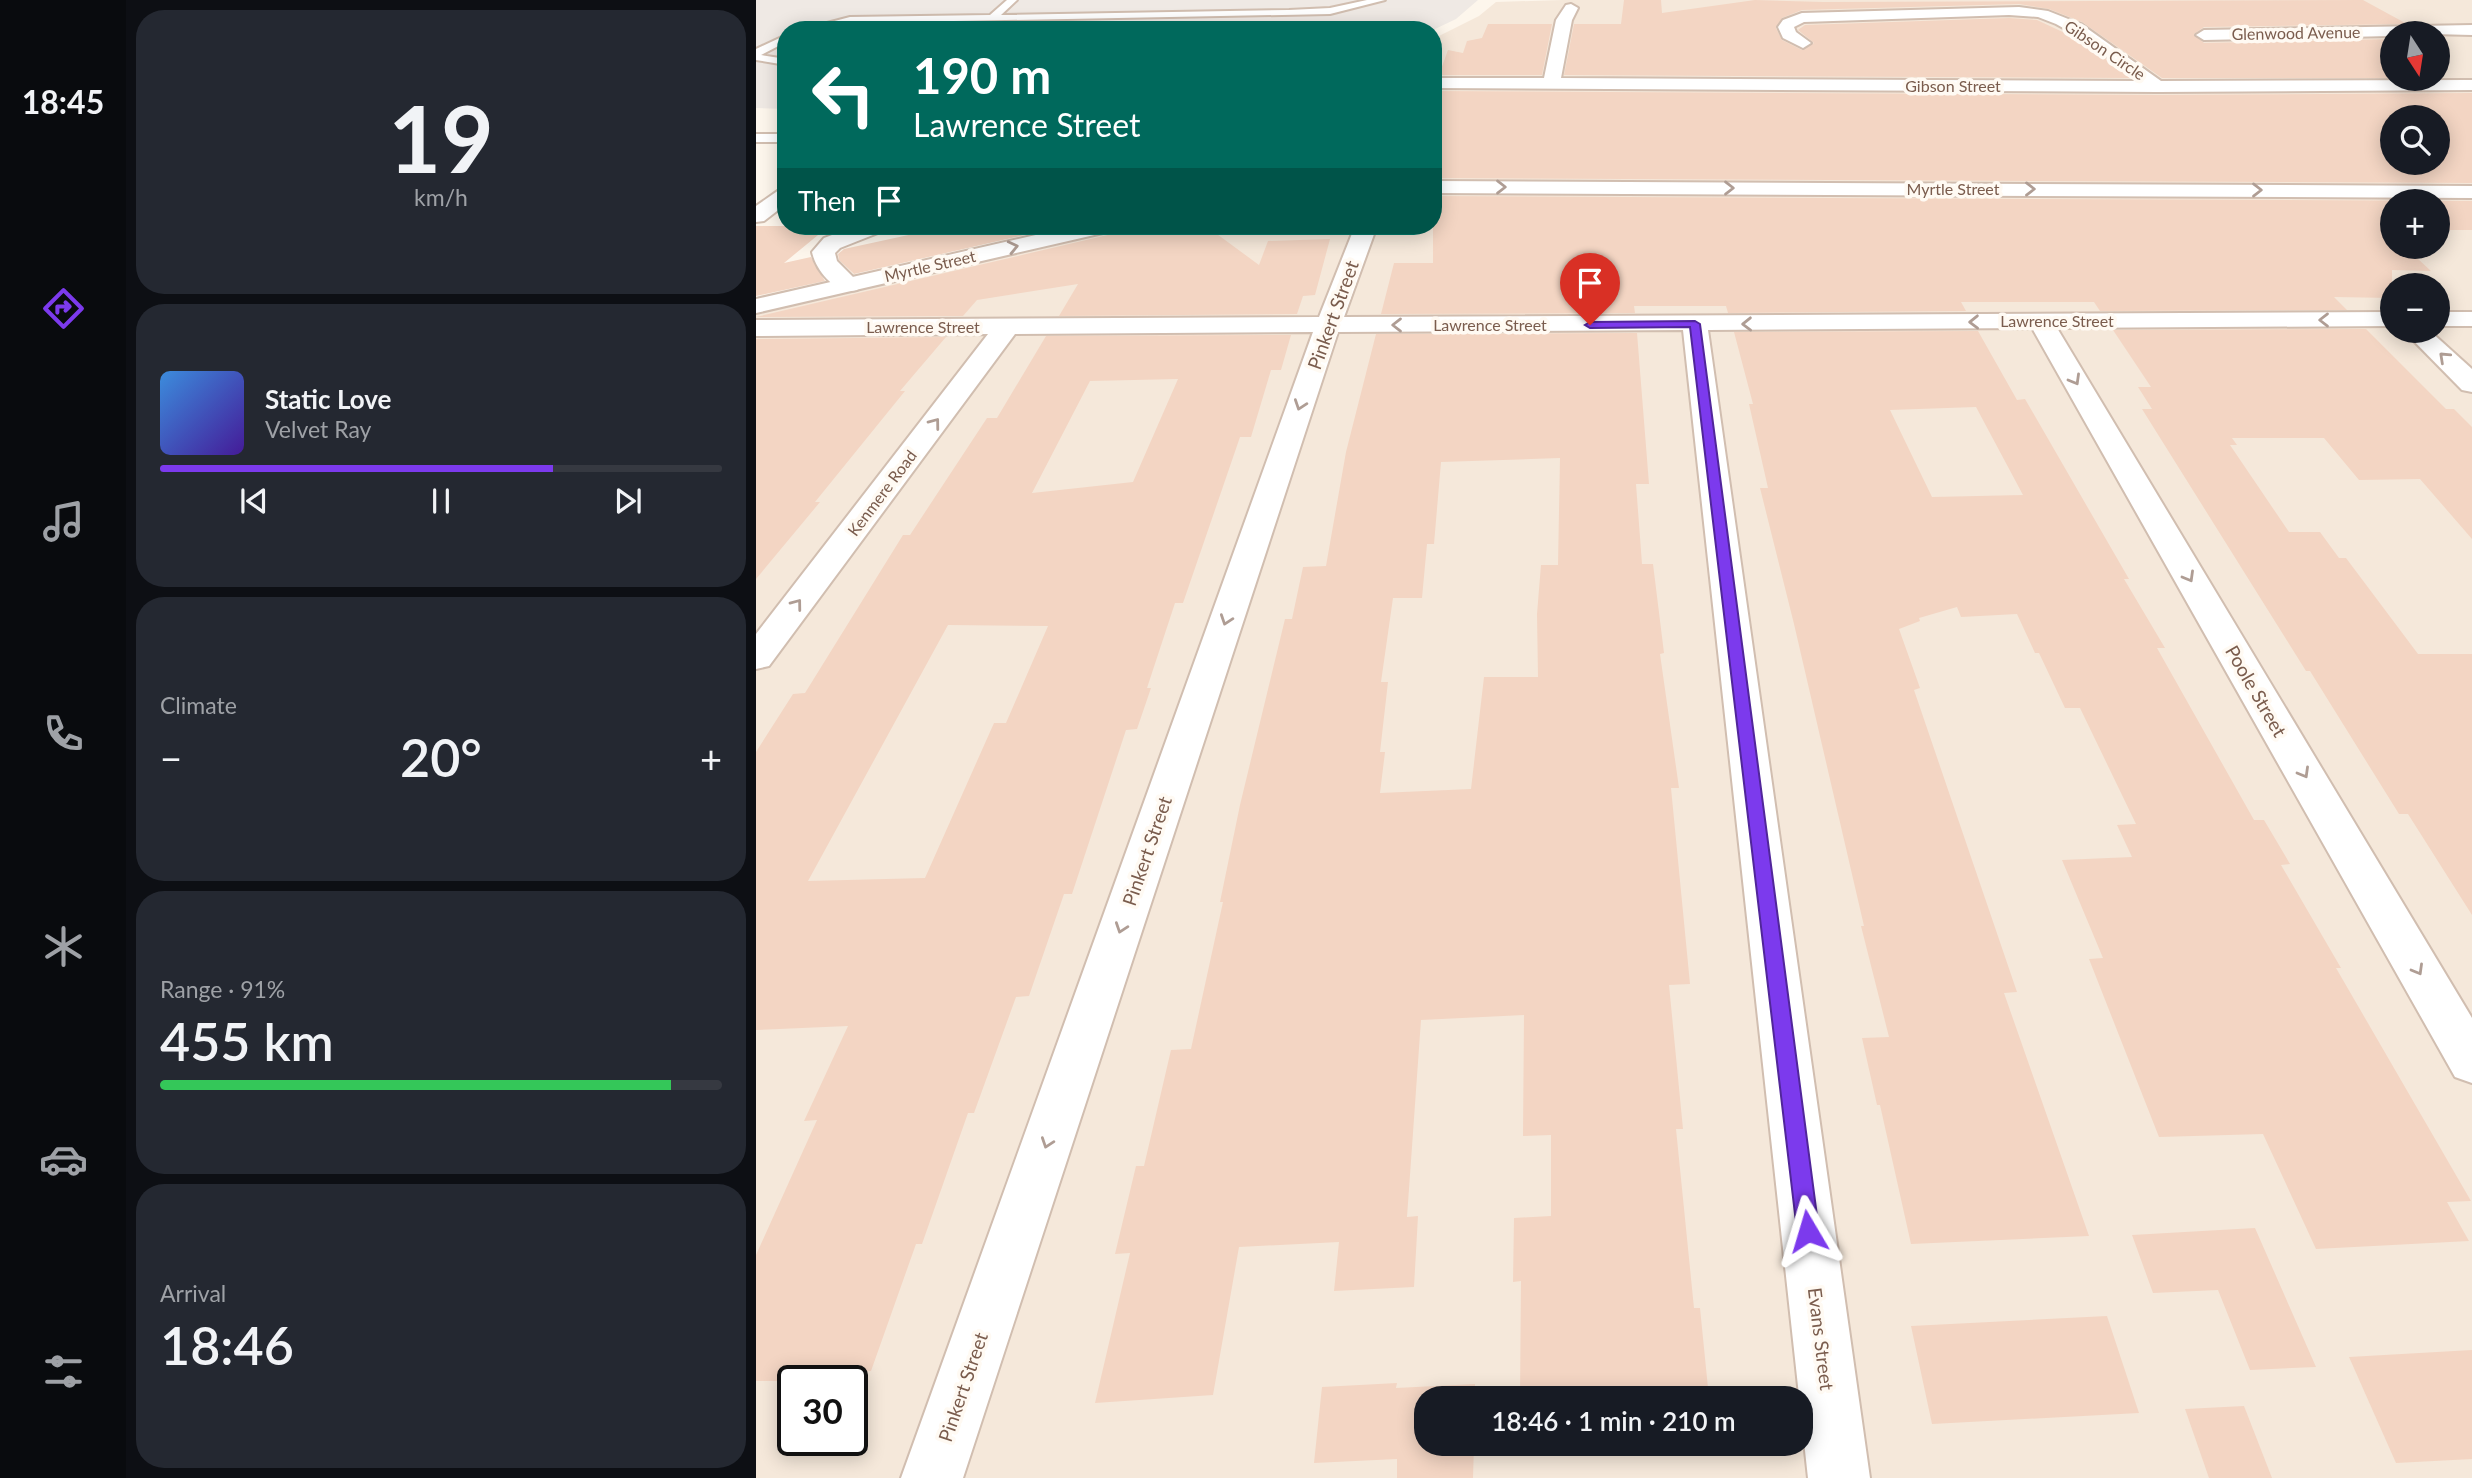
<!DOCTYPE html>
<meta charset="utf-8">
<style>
:root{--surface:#171b24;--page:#242831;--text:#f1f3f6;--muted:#9ea1a6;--line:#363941;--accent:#7c3aed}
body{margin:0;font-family:Lato,sans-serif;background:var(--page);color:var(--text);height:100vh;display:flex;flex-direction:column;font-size:26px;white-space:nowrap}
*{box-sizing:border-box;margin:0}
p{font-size:23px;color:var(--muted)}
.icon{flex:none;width:38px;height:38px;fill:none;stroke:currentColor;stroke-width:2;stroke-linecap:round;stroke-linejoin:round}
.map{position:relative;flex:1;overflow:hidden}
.side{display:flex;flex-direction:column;gap:10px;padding:10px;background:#0d0f14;width:630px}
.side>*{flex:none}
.banner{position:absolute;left:21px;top:21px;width:665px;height:214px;border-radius:28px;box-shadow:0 4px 18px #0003;background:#00695c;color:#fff;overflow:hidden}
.needle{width:46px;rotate:168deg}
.buttons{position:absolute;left:1624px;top:21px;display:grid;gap:14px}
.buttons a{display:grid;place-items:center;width:70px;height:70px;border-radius:50%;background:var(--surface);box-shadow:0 4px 18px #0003;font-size:35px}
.speed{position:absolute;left:21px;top:1365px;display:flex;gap:14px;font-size:35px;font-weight:700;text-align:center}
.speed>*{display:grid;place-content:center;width:91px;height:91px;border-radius:50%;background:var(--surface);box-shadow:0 4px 18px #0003;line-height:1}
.speed .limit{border:4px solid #111;border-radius:10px;background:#fff;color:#111}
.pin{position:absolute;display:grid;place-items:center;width:60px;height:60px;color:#fff;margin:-72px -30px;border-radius:50% 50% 50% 0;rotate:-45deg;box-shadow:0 0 7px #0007}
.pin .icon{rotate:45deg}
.me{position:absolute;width:77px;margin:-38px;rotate:353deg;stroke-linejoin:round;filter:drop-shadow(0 0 5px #0008)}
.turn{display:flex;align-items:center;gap:24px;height:147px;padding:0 21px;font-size:32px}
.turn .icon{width:91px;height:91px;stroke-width:2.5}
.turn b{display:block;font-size:49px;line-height:60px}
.then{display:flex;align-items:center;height:66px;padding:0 21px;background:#0003;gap:14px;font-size:26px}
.big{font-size:52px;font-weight:600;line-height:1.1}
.side .widget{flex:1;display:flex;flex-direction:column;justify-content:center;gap:10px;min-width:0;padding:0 24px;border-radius:28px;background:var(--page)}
.side .dial{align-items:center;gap:0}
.dial b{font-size:91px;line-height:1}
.song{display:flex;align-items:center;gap:21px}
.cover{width:84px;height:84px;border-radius:10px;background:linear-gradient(135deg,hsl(210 70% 55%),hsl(260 70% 35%))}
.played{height:7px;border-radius:4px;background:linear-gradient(90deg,var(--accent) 70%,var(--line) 70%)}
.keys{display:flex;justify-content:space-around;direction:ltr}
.heat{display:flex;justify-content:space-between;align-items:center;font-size:38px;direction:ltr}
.charge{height:10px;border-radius:5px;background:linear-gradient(90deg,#34c759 91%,var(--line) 0)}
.trip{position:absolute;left:658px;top:1386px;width:399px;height:70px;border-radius:28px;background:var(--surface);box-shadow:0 4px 18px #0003;font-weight:600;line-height:70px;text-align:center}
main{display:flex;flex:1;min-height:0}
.dock{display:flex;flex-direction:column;width:126px;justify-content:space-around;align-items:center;background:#090b0e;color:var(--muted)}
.dock .icon{width:49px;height:49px}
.dock .active{color:var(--accent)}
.dock b{font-size:32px;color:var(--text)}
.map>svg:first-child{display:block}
</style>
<main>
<nav class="dock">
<b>18:45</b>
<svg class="icon active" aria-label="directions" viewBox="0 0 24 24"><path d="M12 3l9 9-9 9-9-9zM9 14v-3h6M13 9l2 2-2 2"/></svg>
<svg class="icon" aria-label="music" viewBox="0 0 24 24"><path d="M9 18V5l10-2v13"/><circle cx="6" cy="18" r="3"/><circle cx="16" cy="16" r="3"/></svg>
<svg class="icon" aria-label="phone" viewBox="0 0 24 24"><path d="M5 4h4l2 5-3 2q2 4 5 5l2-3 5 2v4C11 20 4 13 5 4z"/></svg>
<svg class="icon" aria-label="climate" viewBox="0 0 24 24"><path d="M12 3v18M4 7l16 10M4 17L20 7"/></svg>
<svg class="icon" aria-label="car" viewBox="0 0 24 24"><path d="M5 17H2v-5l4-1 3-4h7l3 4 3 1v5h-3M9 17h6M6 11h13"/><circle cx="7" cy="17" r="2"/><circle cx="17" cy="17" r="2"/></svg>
<svg class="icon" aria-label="filters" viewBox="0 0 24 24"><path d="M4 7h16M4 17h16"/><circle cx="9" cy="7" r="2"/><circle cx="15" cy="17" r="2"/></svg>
</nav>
<section class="side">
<div class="widget dial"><b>19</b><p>km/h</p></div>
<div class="widget">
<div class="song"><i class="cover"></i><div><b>Static Love</b><p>Velvet Ray</p></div></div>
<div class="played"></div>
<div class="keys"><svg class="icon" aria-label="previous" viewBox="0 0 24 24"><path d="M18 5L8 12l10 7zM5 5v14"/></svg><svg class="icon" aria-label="pause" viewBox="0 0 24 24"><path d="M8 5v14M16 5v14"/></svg><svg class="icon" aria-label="next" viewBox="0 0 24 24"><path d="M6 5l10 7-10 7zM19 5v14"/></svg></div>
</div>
<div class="widget"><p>Climate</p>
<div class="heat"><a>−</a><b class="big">20°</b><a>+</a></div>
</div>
<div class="widget"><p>Range · 91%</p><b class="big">455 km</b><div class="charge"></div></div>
<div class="widget"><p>Arrival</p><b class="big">18:46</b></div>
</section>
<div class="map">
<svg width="1716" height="1478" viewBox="0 0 1716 1478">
<rect width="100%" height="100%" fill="#fdf6ec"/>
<!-- residential -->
<g fill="#f5e8da" fill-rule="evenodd">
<path d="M807,0H1716V81L1522,84L677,79V39L723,16L740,2ZM1636,33H1682V79H1636Z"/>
<path d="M677,88L1485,92L1716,90V1478H0V314L384,226H677ZM1636,117H1682V163H1636ZM1636,201H1682V247H1636ZM1636,285H1682V331H1636ZM37,1381H96V1440H37ZM670,1398H1045V1444H670Z"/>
</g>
<!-- industrial -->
<path fill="#efe9e4" d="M0,0H722L700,19L677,30H30V109L0,108Z"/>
<!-- building -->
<g fill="#f3d5c3" fill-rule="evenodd">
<path d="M868,0H905L906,13L999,0L1067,2L1607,0L1651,24L1448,27L1438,34L1448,43L1636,39V78H1406L1326,22L1293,9L1263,4L1046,10L1026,18L1020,28L1026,40L1046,50L1058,43L1042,30L1049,25L1253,18L1281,20L1328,42L1375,78L808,75L818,24H865Z"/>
<path d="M732,24H796L786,75H683L692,50L707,53L711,41L726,38Z"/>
<path d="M677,91L1402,95L1716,93V183L677,178ZM1636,117H1682V163H1636Z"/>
<path d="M677,196L1716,201V230H1682V201H1636V230H1630L1636,235V247H1649L1675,271L1636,270V298L1578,297L1591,310L1344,311L1338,302H1205L1210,311L972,313L970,306H878L879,313L625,314L638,263H677Z"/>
<path d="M0,226H73L28,263L55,257L69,281L0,296Z"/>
<path d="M194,226H308L98,274L83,260L82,254L88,249Z"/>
<path d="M361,226H450L503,265L512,241L574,239L559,295L547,296L541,314L303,316L322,284L221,300L207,316L0,317L356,234Z"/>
<path d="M1610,329L1690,409H1698L1716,427V539L1664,479L1603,480L1568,438H1476L1481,445H1474L1533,532H1564L1583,558H1590L1662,654H1716V915L1652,814H1643L1554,671H1550L1386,409H1396L1382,387H1395L1357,330Z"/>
<path d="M1222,331L1261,400L1269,399L1373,579H1368L1409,648H1401L1498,820H1508L1534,864L1525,865L1585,968H1580L1715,1201L1691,1202L1713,1241L1560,1249L1507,1134L1403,1137L1333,959L1347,958L1306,860L1376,857L1361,825L1380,824L1324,708H1309L1283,653H1279L1261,614L1205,617L1201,607L1163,618L1164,621L1143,629L1164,688L1158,690L1261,992L1248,993L1333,1236L1155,1244L1124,1105H1121L1106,1038L1133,1037L1105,926H1108L1038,624L1004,488H1012L993,404H997L978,332ZM1220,407L1267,495L1176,497L1134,410Z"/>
<path d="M881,333L893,484H880L886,564H897L908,653L904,654L923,788H915L934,984L913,985L927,1129H920L938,1308H944L953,1398H764L765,1281L757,1282L758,1218L795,1216V1135L767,1136L768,1015L665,1020L651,1217L662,1216L658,1287L578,1291L583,1242L483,1247L457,1395L339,1403L374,1253L359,1254L380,1166H388L415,1050L435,1049L467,902H464L484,805L529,619H536L547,567L570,566L590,452L620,334ZM804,458L802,565H785L781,614L782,677H728L715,789L624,793L629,752H624L632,682H625L637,598H666L671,544H678L685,462Z"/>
<path d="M535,335L525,370H515L495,437H484L427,603H419L391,688H395L381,729L370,730L316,894H308L273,996L260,997L218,1113H212L166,1244H160L115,1371L77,1373L74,1381H0V1255L61,1120L48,1121L92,1026L0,1030V752L37,694L49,693L147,535H154L231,418H241L290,336ZM422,379L377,482L276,493L334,381ZM192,625L292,626L250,723H238L169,878L52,881Z"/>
<path d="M190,337L144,391H149L59,502H64L0,579V339Z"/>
<path d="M1499,1228L1560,1367L1494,1370L1462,1290L1397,1293L1376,1235Z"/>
<path d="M1351,1316L1383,1413L1176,1424L1155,1326Z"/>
<path d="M1716,1350V1459L1640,1463L1593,1357Z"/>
<path d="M641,1383L640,1388L719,1384V1398H670V1444H718L717,1478H641V1459L558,1463L566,1387Z"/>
<path d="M1488,1406L1516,1478H1453L1429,1409Z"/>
</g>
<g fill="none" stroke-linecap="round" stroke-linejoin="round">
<!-- service casing -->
<g stroke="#d1beb0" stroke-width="4">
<g id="service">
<path d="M251,0H261L245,15L533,10L574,8L611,0H629L574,14L94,23L63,30H44L94,17L234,15Z"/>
<path d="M30,35V42L5,55L30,59V65L0,60V49Z"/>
<rect x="0" y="134" width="30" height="8"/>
</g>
</g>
<!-- minor casing -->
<g stroke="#d1beb0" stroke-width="4">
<g id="minor">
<path d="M815,4L822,8L816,20L805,78L1383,81L1329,40L1300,24L1282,17L1253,15L1048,22L1038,27L1040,32L1055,43L1047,48L1027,38L1022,27L1027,20L1046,13L1263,7L1292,11L1325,24L1405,81L1716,80V90L1402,92L677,88V78H788L800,20L810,5Z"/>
<path d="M1716,25V35L1636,33V36L1448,40L1440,35L1448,30Z"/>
<path d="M30,188V204L8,221L0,222V206L23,190Z"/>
<path d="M100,226H130L127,231L84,248L79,253L81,261L105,285L101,290C80,295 60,271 56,252L68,238Z"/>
<path d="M599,226H621L588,317L1636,312V326L1301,328L1716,1018V1083L1699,1077L1276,328L952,330L1114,1478H1052L927,330L582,332L207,1478H145L557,332L259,334L13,666L0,669V634L232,334L0,336V320L563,317Z"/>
<rect x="1682" y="312" width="34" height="14"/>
<path d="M1648,331H1674L1716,369V392L1706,390Z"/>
</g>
</g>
<!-- tertiary casing -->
<g stroke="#d1beb0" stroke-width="4">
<g id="tertiary">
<path d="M677,181L1716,186V198L677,193Z"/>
<path d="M319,226H358L355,231L347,233L0,313V299Z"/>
</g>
</g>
<!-- service -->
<use href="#service" fill="#fff" fill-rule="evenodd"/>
<!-- minor -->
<use href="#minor" fill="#fff" fill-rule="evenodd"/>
<!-- tertiary -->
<use href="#tertiary" fill="#fff" fill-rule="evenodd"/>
</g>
<!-- one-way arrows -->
<defs><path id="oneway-chevron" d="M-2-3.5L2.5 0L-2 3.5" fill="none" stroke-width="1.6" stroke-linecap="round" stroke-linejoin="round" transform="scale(1.75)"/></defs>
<g stroke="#af9d94">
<use href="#oneway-chevron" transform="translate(745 187)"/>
<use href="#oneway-chevron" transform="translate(973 188)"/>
<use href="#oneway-chevron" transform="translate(1274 189)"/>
<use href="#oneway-chevron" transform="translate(1501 190)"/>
<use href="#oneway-chevron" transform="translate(257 247) rotate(-13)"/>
<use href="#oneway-chevron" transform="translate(1568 320) rotate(180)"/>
<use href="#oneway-chevron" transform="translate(1218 322) rotate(179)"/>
<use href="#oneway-chevron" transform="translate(991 324) rotate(179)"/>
<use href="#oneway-chevron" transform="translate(641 325) rotate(180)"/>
<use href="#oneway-chevron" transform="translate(1688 357) rotate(-137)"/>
<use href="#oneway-chevron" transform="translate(1319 380) rotate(60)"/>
<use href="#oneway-chevron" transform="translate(544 405) rotate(109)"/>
<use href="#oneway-chevron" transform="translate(179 423) rotate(-53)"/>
<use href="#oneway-chevron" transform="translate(1433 577) rotate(60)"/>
<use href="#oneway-chevron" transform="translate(41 604) rotate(-53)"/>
<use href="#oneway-chevron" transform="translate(470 620) rotate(109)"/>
<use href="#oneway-chevron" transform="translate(1548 773) rotate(60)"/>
<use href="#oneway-chevron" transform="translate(365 928) rotate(109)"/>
<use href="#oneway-chevron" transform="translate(1662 970) rotate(60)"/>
<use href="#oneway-chevron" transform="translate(291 1143) rotate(109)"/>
</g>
<!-- route -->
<path fill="#7c3aed" stroke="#51269a" stroke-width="2" d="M939,321L944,324L1063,1231L1060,1238L1052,1241L1044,1238L1041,1231L934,327L834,328L829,325L834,322Z"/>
<g text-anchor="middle" stroke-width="7" stroke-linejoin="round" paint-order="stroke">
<!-- far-street labels -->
<g font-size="16" fill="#7a5c4d" stroke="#fffaf3">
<text transform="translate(1540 33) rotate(-1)" y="6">Glenwood Avenue</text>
<text transform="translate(1349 50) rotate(34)" y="6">Gibson Circle</text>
<text x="1197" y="92">Gibson Street</text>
<text x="1197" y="195">Myrtle Street</text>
<text transform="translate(174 266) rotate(-13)" y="6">Myrtle Street</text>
<text x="1301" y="327">Lawrence Street</text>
<text x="734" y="331">Lawrence Street</text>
<text x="167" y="333">Lawrence Street</text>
<text transform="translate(126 493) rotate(-53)" y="6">Kenmere Road</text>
</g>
<!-- street labels -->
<g font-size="19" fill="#7a5c4d" stroke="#fffaf3">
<text transform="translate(577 315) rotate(-70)" y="7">Pinkert Street</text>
<text transform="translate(1500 691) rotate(60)" y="7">Poole Street</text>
<text transform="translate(391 851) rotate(-71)" y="7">Pinkert Street</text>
<text transform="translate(1065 1339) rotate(83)" y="7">Evans Street</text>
<text transform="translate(207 1387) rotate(-71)" y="7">Pinkert Street</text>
</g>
</g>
</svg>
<div class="buttons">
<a><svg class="needle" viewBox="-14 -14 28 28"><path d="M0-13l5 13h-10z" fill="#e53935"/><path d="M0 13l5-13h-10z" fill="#9ea1a6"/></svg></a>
<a><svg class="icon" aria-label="search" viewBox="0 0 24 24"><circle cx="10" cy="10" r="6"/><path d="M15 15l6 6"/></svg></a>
<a>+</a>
<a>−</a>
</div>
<div class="speed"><div class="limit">30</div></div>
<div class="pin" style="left:834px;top:325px;background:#d93025"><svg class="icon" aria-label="arrive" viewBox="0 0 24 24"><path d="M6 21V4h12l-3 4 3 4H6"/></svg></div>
<svg class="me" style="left:1052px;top:1231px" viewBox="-20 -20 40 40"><path d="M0-17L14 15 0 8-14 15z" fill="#7c3aed" stroke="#fff" stroke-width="4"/></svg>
<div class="trip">18:46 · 1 min · 210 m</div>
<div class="banner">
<div class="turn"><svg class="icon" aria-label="left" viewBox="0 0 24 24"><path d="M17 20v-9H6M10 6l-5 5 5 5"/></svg><div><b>190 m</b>Lawrence Street</div></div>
<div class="then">Then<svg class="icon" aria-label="arrive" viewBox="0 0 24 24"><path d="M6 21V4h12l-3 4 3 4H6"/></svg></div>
</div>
</div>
</main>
